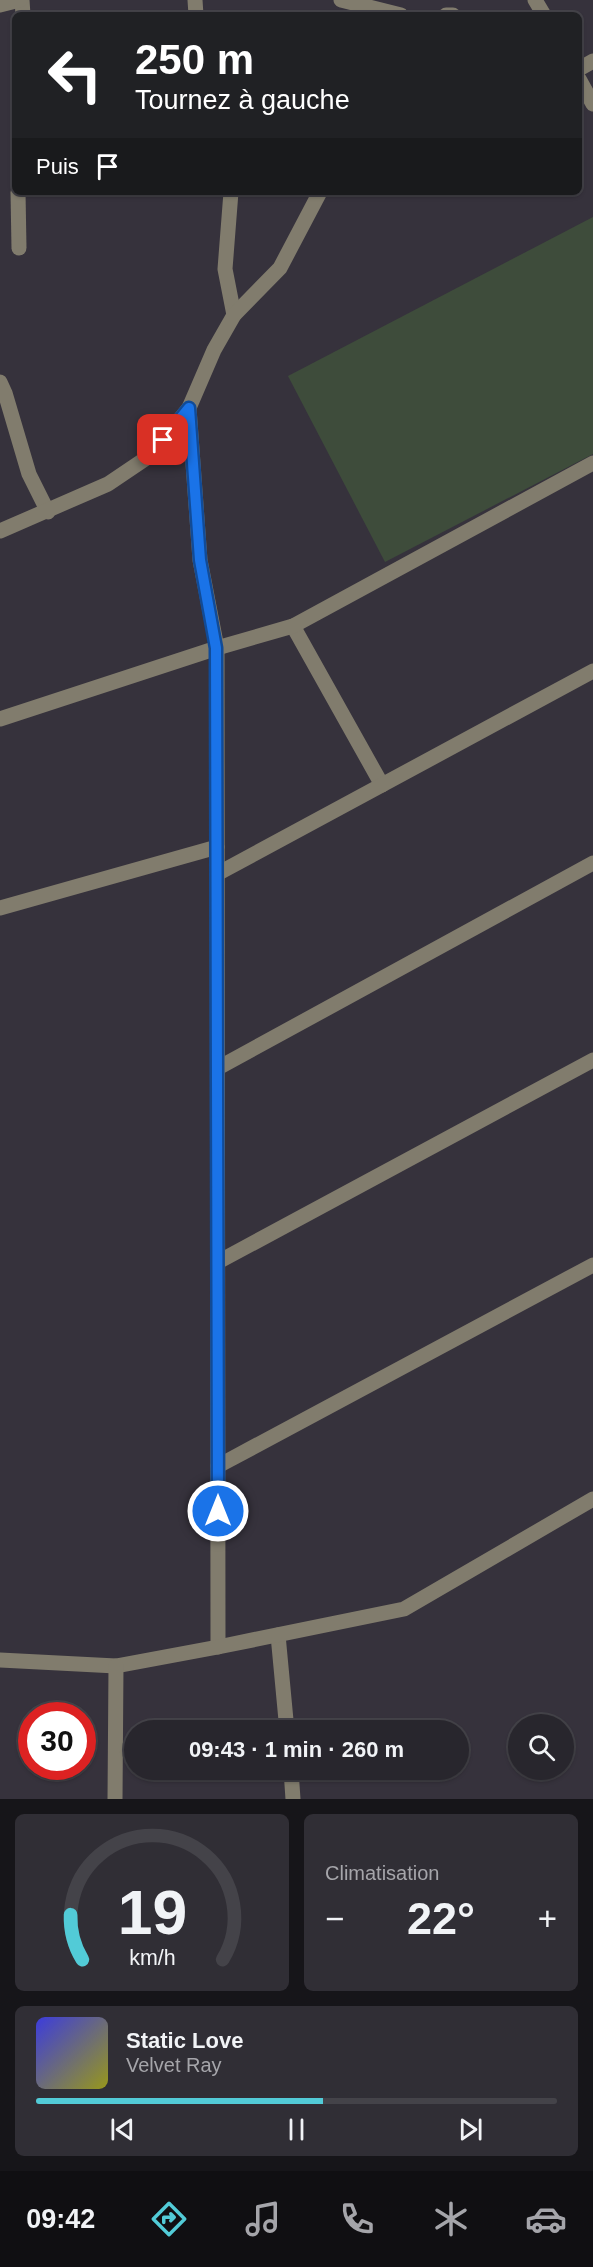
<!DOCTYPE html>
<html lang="fr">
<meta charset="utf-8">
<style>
:root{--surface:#28262d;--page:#302e35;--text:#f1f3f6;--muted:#a5a5aa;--line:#444349;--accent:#52cbd7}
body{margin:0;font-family:Arial,sans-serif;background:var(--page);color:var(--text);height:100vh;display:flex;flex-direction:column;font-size:22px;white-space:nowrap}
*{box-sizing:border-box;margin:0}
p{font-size:20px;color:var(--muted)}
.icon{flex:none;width:33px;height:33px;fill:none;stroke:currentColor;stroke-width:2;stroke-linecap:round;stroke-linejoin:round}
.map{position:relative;height:1799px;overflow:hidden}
.drawer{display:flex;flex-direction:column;gap:15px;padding:15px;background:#161519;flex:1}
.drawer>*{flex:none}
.hud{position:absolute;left:12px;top:12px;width:570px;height:183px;border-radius:9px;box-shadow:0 2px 4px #0004,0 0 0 2px var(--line);background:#202124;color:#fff;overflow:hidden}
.fabs{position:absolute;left:508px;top:1714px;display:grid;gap:12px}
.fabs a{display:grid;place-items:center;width:66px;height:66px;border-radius:50%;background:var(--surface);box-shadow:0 2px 4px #0004,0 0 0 2px var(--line);font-size:30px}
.speed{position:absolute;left:18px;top:1702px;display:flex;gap:12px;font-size:30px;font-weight:700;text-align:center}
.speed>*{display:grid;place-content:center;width:78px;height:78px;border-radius:50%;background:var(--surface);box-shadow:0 2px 4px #0004,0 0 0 2px var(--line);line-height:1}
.speed .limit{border:9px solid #d22;background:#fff;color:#111}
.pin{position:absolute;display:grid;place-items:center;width:51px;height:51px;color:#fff;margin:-26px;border-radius:12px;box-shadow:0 3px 9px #0006}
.me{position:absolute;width:66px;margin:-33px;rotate:0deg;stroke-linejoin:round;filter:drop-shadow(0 0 4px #0008)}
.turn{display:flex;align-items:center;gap:21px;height:126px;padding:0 24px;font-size:27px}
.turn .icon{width:78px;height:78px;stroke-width:2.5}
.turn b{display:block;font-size:42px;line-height:51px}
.then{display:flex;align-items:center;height:57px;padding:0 24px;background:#0003;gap:12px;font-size:22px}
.big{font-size:45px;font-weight:800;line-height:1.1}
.drawer .card{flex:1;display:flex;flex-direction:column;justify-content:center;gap:9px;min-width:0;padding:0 21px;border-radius:9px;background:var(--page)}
.drawer .dial{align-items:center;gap:0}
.dial svg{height:156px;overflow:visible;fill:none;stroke:var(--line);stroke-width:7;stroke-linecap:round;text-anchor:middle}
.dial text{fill:var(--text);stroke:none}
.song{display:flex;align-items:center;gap:18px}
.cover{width:72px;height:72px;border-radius:9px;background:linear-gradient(135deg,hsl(240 70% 55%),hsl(60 70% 35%))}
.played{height:6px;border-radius:3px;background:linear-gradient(90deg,var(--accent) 55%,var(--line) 55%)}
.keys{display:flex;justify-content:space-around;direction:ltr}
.heat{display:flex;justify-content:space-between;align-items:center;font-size:33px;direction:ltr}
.drawer .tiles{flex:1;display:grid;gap:15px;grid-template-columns:1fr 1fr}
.card:last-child{grid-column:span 2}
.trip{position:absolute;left:124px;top:1720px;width:345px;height:60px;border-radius:30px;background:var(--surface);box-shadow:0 2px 4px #0004,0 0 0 2px var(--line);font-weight:800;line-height:60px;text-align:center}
.tab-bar{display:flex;height:96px;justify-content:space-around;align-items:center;background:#100f12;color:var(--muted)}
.tab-bar .icon{width:42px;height:42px}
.tab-bar .on{color:var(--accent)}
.tab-bar b{font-size:27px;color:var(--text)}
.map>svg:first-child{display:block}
</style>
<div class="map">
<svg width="593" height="1799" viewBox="0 0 593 1799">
<rect width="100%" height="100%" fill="#36323c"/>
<!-- green -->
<path fill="#3e4c3b" d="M593,217V454L385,562L288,376Z"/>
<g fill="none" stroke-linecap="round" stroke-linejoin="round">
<!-- minor -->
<g stroke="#817c6d" stroke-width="15">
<path d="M22,0L23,15"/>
<path d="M195,0L196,15"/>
<path d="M341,0L401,15"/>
<path d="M535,0L544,15"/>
<path d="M0,5L20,0"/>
<path d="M446,15H453"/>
<path d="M579,69L593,61"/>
<path d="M579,79L593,104"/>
<path d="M18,192L19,248"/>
<path d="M231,192L225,269L234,315"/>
<path d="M0,382L5,393L29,474L48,512"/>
<path d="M189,408L200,560L217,648L218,1647"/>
<path d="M0,531L108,484L151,455L189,408L214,350L234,315L280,268L320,192"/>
<path d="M293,626L382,785"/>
<path d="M0,719L217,648L293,626L593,463"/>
<path d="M217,874L593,671"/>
<path d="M0,908L217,847"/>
<path d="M218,1068L593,863"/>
<path d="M218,1262L593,1060"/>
<path d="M218,1466L593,1265"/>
<path d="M278,1635L287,1731"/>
<path d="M0,1660L116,1666L218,1647L404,1609L593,1499"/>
<path d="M291,1770L293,1799"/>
<path d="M115,1799L116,1666"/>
</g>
</g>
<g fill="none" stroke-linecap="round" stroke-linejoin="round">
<!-- route casing -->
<g stroke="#114b97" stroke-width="15">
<path id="route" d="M163,440L189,408L200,560L216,648L218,1511"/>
</g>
<!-- route -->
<use href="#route" stroke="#1a73e8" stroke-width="10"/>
</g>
</svg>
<div class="fabs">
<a><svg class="icon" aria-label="search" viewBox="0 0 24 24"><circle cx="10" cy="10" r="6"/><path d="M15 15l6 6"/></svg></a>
</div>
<div class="speed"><div class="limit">30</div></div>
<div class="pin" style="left:163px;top:440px;background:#d93025"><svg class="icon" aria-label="arrive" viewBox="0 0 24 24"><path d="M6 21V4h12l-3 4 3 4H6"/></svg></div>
<svg class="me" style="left:218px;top:1511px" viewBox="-20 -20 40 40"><circle r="17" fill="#1a73e8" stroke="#fff" stroke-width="3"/><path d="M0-11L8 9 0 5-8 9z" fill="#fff"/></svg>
<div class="trip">09:43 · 1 min · 260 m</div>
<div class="hud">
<div class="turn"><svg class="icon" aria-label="left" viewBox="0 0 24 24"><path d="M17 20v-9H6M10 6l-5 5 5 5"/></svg><div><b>250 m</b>Tournez à gauche</div></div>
<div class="then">Puis<svg class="icon" aria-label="arrive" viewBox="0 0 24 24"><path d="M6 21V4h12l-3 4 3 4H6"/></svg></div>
</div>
</div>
<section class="drawer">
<div class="tiles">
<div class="card dial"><svg viewBox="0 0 100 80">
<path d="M14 69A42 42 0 1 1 86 69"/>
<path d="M14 69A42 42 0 0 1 8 46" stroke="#52cbd7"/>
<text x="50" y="56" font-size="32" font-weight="700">19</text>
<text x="50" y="72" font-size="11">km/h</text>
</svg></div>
<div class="card"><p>Climatisation</p>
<div class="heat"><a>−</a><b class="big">22°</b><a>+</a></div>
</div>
<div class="card">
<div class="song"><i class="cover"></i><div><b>Static Love</b><p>Velvet Ray</p></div></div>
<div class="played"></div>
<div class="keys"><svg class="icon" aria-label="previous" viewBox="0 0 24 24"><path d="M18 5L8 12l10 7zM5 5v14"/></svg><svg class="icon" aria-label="pause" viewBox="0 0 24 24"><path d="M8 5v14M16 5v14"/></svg><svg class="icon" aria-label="next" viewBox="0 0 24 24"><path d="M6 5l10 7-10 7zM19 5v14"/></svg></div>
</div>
</div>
</section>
<nav class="tab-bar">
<b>09:42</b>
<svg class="icon on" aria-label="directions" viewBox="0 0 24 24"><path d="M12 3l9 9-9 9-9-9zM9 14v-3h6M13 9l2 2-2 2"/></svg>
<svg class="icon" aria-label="music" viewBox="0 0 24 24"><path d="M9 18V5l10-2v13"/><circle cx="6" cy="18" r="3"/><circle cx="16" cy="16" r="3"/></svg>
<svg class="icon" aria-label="phone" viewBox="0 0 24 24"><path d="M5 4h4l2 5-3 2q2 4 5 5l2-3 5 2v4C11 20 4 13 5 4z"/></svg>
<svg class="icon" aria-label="climate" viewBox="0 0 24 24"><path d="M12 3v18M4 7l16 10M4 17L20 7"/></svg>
<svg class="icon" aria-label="car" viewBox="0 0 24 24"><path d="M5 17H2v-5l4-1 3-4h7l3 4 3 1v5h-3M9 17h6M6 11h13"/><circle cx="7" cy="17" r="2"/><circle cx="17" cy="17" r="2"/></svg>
</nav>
